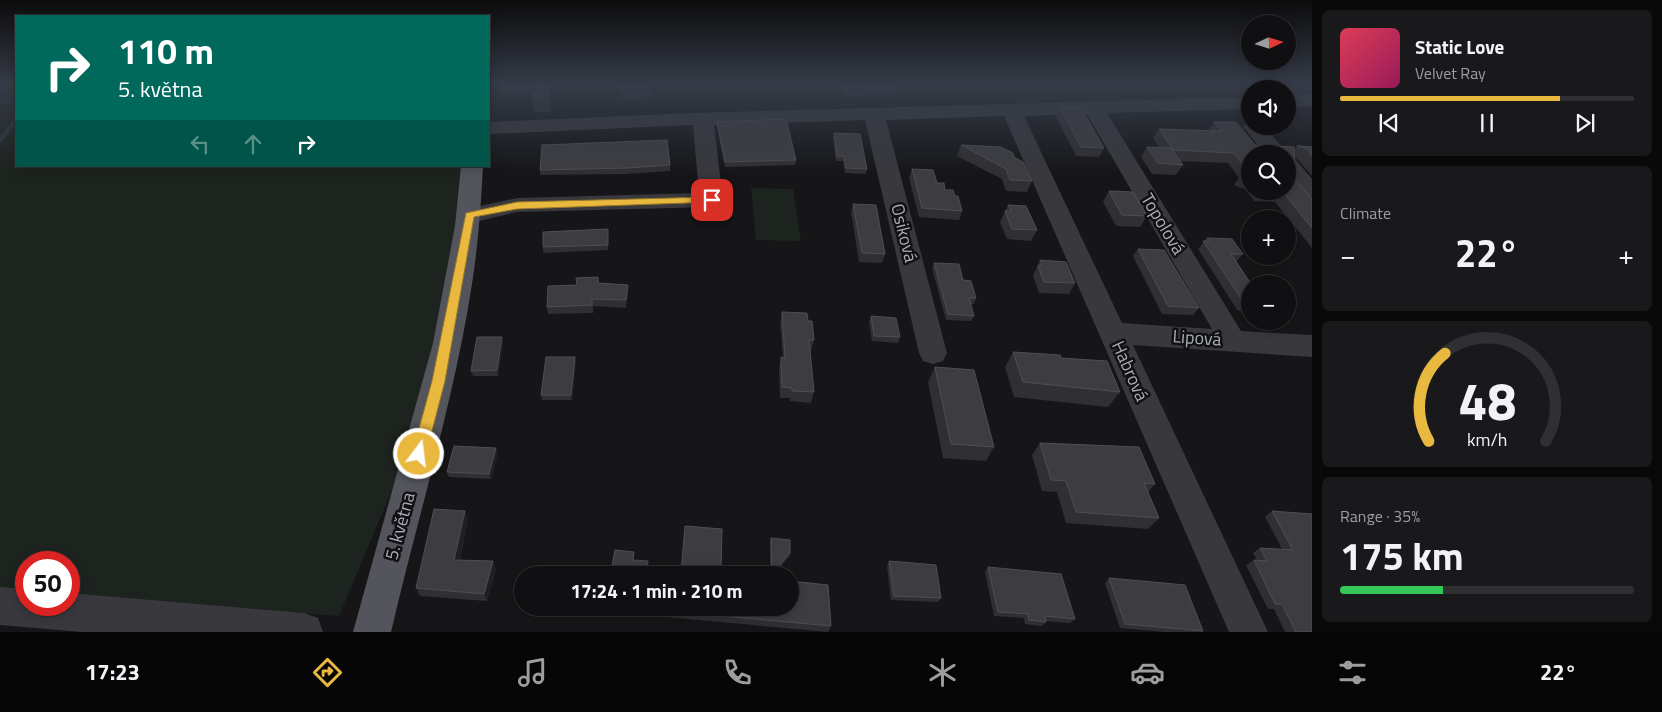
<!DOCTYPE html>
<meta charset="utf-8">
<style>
:root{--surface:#101012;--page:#19191b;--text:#f1f3f6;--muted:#9c9d9f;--line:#303032;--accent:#e9b83e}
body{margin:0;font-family:"Titillium Web",sans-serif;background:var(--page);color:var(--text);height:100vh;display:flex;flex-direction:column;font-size:19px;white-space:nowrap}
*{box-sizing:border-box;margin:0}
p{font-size:16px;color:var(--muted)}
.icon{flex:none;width:28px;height:28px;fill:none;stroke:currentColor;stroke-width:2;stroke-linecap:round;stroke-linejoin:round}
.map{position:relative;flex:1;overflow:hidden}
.panel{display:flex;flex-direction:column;gap:10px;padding:10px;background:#09090a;width:350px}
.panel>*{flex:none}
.top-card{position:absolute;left:15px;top:15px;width:475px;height:152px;border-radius:0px;box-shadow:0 2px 12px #0003,0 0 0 1px var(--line);background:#00695c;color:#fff;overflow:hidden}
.needle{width:32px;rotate:86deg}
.controls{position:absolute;left:1241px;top:15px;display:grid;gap:10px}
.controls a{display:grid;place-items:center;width:55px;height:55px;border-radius:50%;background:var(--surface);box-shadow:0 2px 12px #0003,0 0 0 1px var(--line);font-size:25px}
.speed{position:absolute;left:15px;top:551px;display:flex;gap:10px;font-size:25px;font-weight:700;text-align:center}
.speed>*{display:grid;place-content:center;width:65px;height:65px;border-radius:50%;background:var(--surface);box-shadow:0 2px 12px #0003,0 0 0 1px var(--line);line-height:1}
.speed .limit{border:8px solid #d22;background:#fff;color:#111}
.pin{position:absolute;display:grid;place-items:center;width:42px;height:42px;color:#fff;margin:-21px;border-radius:10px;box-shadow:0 2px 8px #0006}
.me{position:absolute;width:55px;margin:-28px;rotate:15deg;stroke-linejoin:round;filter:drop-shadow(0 0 4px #0008)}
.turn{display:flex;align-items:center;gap:18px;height:105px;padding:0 20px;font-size:22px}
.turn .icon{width:65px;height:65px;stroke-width:2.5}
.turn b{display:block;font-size:35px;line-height:42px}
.lanes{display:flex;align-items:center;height:48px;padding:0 20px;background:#0003;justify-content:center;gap:25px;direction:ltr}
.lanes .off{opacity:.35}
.big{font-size:38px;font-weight:700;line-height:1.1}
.panel .widget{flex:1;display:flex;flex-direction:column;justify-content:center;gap:8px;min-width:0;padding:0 18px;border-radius:8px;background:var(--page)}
.panel .dial{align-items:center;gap:0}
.dial svg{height:130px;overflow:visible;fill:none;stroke:var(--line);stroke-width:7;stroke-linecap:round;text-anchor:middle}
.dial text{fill:var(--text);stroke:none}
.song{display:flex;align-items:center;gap:15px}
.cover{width:60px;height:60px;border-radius:8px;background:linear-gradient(135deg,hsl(350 70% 55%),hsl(330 70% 35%))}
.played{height:5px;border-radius:2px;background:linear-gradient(90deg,var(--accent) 75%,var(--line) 75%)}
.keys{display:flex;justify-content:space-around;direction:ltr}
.heat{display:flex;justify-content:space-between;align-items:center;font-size:28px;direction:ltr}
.charge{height:8px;border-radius:4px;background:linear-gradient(90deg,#34c759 35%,var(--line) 0)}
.trip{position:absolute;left:514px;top:566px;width:285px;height:50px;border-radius:25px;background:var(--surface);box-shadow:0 2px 12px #0003,0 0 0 1px var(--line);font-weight:700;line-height:50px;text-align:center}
.menu{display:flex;height:80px;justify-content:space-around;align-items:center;background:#060607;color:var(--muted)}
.menu .icon{width:35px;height:35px}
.menu .current{color:var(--accent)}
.menu b{font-size:22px;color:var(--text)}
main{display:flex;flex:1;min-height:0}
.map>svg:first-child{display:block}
</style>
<main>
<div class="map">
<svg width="1312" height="632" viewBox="0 0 1312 632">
<rect width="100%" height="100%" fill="#161618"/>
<!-- green -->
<g fill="#1d231e">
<path d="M0,84H16V166H463V205L414,438L339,616L69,596V562H26V593L0,591Z"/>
<path d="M751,188L793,189L801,241L756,240Z"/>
</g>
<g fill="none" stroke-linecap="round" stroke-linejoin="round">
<!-- stream -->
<path stroke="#2d343b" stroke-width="4.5" d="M0,140L16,120"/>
<!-- minor -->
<g fill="#38383d" fill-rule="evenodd">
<path d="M1312,94V106L1288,107V95Z"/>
<path d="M1250,97V109L1107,113L1241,331L1312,335V357L1133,345L1268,632H1229L1004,116L886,120L947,353L943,361L933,364L923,361L919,353L865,120L714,125L723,200L719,205L711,207L517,212L470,223L462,220L458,215L462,210L517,198L699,193L693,125L489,134V122L691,113ZM1087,114L1212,329L1122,323L1024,116Z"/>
<path d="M1250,120V126H1264L1288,154V155L1265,154L1243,126Z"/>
<path d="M1288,158L1296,160L1312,179V200L1304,198L1288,179Z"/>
<path d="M0,587L26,589V605H69V593L304,613L318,618L323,632H82L0,625Z"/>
</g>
<!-- major -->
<path fill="#54555c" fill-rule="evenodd" d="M461,166H483C481,206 478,245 472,284C454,401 418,516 391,632H353L433,343L455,226Z"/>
</g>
<!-- wall -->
<g fill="#302f33" fill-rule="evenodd">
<path d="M501,84H548L551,112H534L532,96V93L503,95Z"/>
<path d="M619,84H651V97L623,100Z"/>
<path d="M839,84H897L894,94L844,96Z"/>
<path d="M1060,108L1104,148L1099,157L1076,156L1056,117Z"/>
<path d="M717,122L796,160L795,165L725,167L717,127Z"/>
<path d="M1214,122L1255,145L1294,150L1297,146L1312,147V176L1297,159L1294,158L1295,171L1291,176L1312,199V248L1275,202L1254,201L1246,190L1234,185L1239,178L1228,163L1180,161L1183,165L1176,175L1152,174L1141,157L1147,147H1159L1153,138L1159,129L1208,131ZM1250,154L1288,191H1250Z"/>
<path d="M834,133L867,169L866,174L845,173L843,161H836L833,138Z"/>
<path d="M961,145L1014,157L1032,181L1027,192L1006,191L1002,179L957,156Z"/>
<path d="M670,165V171L627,174L540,175V170Z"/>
<path d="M912,169L937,183L955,196L962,211L959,220L919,217L909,178Z"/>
<path d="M1109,191L1147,216L1140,227L1116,226L1103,202Z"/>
<path d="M853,204L885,254L882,263L859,262L851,212Z"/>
<path d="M1008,205L1037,230L1031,241L1007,239L1000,222Z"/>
<path d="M608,229V250L543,253V247Z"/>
<path d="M1207,238L1243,254L1236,262L1250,284V311H1238L1198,249Z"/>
<path d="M1138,249L1199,308L1193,315L1162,314L1133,256Z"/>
<path d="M1040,260L1075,283L1069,294L1039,293L1033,276Z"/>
<path d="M934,263L963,280L976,298L974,304H970L974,316L971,321L946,320L932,268Z"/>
<path d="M598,277L599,283L628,285V292L626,308L593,306V313L548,314L547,307L577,285Z"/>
<path d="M782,312L808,321L814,340L811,351H810L814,392L811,403L790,401V398H780L779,368L781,357H783L780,323Z"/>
<path d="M871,316L900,337L898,343L872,341L869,322Z"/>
<path d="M503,342L498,376H473L471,371Z"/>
<path d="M1013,352L1061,358L1120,392L1108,407L1014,397L1005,367Z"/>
<path d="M575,357L576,363L572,400H542L541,395Z"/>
<path d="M935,367L994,447L986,461L943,458L928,382Z"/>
<path d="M1040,443L1155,484L1148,492L1159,518L1148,529L1066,523L1057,492L1042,491L1032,455Z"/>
<path d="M498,453L491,479L449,477L447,472Z"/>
<path d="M1272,511L1312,514V632H1285L1274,609H1268L1246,565L1254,560H1257L1253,553L1260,548L1282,549L1265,517Z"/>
<path d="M468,519L460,560L496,569L487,601L420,596L416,588Z"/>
<path d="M771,538L790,553L789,557L774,575H770V542Z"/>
<path d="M889,561L941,598L938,602L891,600L887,566Z"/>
<path d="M988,567L1075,619L1070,623L1046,621V622L1042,626L1025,624L1024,618L994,616L985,572Z"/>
<path d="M1109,578L1203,631L1202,632H1165L1120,628L1105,583Z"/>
<path d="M549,608H585L583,617L551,614Z"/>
<path d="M598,608H790L831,626L828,632L666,617L667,612Z"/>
</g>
<!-- shaded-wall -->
<g fill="#202022">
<path d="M628,285V292L626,308V300Z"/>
<path d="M502,337L503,342L498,376L497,370Z"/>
<path d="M575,357L576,363L572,400L571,395Z"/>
<path d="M496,448L498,453L491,479L489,474Z"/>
<path d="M465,511L468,519L458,568L454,560Z"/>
<path d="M790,553L789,557L774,575H772Z"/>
<path d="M493,561L496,569L487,601L484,594Z"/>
<path d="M583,608H585L583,617L582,611Z"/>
</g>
<!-- building -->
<g fill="#3d3d41" stroke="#4e4e54">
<path d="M533,84H548L549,96H532Z"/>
<path d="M1060,108H1081L1104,148L1081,147Z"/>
<path d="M786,119L796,160L725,162L717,122Z"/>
<path d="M1214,122H1236L1255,145L1294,147L1295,171H1288V154H1250V179L1241,175L1247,170L1234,153L1173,150L1159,129L1222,131Z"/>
<path d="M834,133L860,134L867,169L846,168L844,156H837Z"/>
<path d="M667,140L670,165L627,168L540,170L542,145Z"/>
<path d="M961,145L1001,147L1013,153L1014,157L1023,162L1032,181L1010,180L1006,169Z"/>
<path d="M1297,146L1312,147V156L1305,148Z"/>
<path d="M1147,147L1171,148L1183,165L1158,163Z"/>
<path d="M912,169L933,170L937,183H944L945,190H953L955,196H958L962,211L922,208Z"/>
<path d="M1288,171L1312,199V228L1283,192L1263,191H1288Z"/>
<path d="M1109,191L1133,192L1147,216L1122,215Z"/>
<path d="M853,204L876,205L885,254L862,253Z"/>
<path d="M1008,205L1026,206L1037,230L1012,229L1005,211H1011Z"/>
<path d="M608,229V245L543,247V232Z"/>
<path d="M1207,238L1232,239L1243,254H1231L1251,284H1250V303H1244L1203,241H1209Z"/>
<path d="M1138,249L1164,250L1199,308L1168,306Z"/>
<path d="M1040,260L1066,262L1075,283L1044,282L1038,266L1042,264Z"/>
<path d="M934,263L959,264L963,280L971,281L976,298H969L974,316L948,314Z"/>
<path d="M598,277V283L628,285L626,300L592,299V305L547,307L548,286L577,285L576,278Z"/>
<path d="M782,312L807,313L808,321H812L814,340H809L814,392L792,391V388L782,387L781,357L785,358Z"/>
<path d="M871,316L896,318L900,337L874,336Z"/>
<path d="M477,337H502L497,370L471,371Z"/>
<path d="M1013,352L1060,355L1061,358L1107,361L1120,392L1023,382Z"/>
<path d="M546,357H575L571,395H541Z"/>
<path d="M935,367L974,370L994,447L951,444Z"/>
<path d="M1040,443L1139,447L1155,484L1144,483L1159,518L1076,512L1066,481L1051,480Z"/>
<path d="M454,446L496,448L489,474L447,472Z"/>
<path d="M434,509L465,511L454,560L493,561L484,594L416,588Z"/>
<path d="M1272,511L1312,514V632H1296L1282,604H1275L1254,560L1267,561L1260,548L1293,550Z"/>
<path d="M685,526L722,529L721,573L737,575H610L615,550L634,552L633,560L648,561L647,570L681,572Z"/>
<path d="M771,538L790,540V553L772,575Z"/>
<path d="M889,561L936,565L941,598L894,596Z"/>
<path d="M988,567L1061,574L1075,619L1045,616L1046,622L1029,620L1028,614L998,612Z"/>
<path d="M572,574L588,575H572Z"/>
<path d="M1109,578L1185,585L1203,631L1125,624Z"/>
<path d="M790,581L828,585L831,626L667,611V608H790Z"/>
<path d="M549,608H583L582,611Z"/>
</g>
<!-- sky -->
<linearGradient id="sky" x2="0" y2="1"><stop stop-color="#0c0c0d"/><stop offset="0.49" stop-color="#363c48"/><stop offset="1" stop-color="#363c48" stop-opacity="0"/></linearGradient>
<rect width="1312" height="173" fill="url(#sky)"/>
<!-- route -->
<path fill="#e9b83e" stroke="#977828" d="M712,197L716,200L715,202L517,209L474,217L445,381L426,454L424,458H414L412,454L432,381L466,213L517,202Z"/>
<g text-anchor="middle" stroke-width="5" stroke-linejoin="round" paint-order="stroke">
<!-- street labels -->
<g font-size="18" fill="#a9adb7" stroke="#111113">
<text transform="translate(1163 224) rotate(59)" y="6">Topolová</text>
<text transform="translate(904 233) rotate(76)" y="6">Osiková</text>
<text transform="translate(1197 338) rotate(4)" y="6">Lipová</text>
<text transform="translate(1130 371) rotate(66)" y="6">Habrová</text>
<text transform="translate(400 526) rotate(-75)" y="6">5. května</text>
</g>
</g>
</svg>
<div class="controls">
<a><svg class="needle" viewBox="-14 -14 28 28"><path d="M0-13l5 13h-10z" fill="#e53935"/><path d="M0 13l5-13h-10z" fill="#9c9d9f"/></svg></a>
<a><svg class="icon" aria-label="sound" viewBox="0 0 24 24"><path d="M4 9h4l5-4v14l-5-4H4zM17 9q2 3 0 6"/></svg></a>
<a><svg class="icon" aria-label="search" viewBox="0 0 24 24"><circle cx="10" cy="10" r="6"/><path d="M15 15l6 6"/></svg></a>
<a>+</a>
<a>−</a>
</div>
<div class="speed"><div class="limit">50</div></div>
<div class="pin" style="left:712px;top:200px;background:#d93025"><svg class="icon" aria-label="arrive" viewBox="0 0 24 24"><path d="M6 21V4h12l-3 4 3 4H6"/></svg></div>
<svg class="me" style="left:419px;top:454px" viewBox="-20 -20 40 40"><circle r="17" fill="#e9b83e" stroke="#fff" stroke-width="3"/><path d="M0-11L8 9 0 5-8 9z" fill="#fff"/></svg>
<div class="trip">17:24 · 1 min · 210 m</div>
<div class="top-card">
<div class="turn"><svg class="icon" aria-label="right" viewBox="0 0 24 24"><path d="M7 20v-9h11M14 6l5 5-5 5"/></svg><div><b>110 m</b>5. května</div></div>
<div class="lanes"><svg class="icon off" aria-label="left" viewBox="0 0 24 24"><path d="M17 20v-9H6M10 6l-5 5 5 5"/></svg><svg class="icon off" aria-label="ahead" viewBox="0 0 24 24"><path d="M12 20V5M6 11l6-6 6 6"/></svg><svg class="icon" aria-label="right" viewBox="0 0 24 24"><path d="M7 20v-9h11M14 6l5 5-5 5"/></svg></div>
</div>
</div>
<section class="panel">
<div class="widget">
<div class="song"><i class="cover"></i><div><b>Static Love</b><p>Velvet Ray</p></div></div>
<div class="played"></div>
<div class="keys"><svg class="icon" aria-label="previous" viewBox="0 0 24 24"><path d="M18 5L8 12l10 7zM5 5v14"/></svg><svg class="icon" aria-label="pause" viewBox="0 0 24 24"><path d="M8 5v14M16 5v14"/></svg><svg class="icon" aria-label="next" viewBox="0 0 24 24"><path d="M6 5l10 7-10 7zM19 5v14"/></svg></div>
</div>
<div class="widget"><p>Climate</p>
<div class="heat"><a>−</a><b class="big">22°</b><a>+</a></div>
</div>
<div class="widget dial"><svg viewBox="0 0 100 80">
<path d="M14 69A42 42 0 1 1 86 69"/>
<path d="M14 69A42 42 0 0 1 24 15" stroke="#e9b83e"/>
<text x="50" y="56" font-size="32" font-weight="700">48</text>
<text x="50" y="72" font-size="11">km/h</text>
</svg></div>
<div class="widget"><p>Range · 35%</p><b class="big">175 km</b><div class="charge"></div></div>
</section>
</main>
<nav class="menu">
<b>17:23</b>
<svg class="icon current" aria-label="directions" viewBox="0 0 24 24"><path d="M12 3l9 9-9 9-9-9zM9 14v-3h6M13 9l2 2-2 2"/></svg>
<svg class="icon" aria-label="music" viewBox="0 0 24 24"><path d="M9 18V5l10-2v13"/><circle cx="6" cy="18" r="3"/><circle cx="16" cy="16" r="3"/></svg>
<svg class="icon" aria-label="phone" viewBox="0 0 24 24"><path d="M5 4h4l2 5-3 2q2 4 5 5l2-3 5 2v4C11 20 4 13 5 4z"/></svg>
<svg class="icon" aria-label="climate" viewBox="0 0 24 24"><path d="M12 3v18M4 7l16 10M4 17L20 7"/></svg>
<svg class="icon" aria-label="car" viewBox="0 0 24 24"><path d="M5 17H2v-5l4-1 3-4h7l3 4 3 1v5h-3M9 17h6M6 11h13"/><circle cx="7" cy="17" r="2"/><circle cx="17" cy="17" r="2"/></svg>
<svg class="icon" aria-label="filters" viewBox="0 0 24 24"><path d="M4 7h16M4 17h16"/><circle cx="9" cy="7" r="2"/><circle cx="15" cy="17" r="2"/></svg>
<b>22°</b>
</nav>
